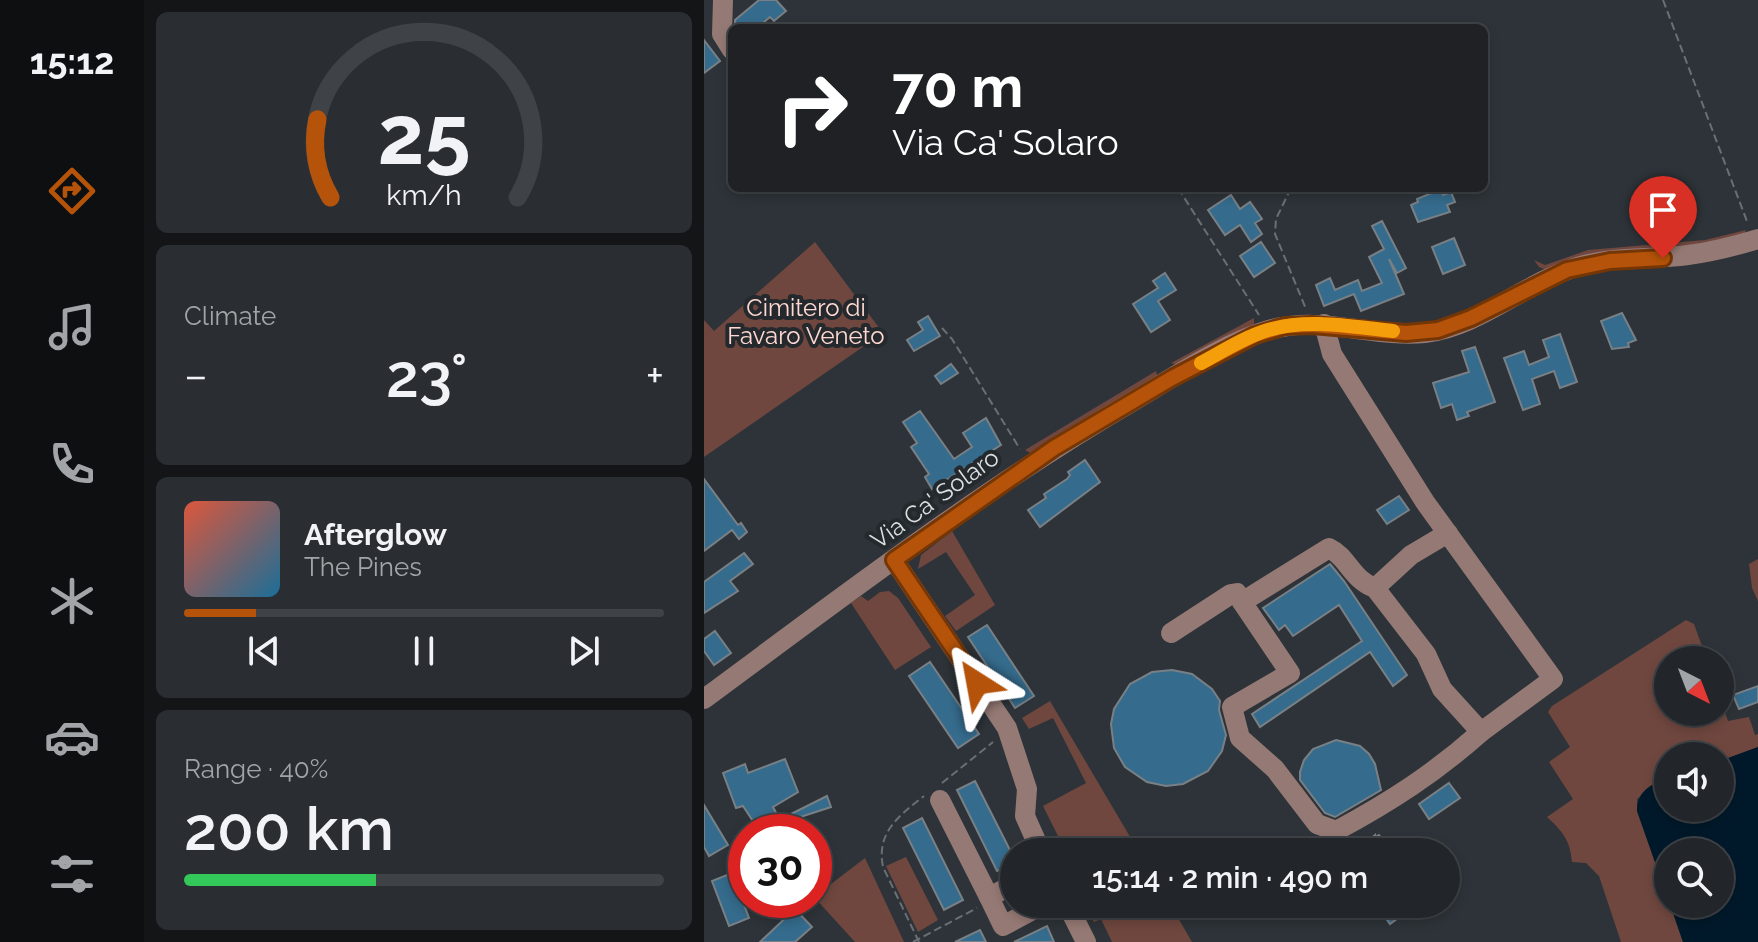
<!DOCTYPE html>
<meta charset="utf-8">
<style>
:root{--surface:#22262a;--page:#2a2e32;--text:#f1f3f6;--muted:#a2a5a8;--line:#3f4347;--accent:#b45309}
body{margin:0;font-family:Raleway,sans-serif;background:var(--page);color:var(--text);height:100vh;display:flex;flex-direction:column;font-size:30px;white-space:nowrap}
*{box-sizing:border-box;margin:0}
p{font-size:26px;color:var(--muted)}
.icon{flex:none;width:44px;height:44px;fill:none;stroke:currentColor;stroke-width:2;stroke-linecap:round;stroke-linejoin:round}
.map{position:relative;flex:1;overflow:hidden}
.drawer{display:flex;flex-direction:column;gap:12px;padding:12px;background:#131517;width:560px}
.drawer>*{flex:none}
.top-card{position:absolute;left:24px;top:24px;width:760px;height:168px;border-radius:12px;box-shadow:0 4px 12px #0003,0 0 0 2px var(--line);background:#202124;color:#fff;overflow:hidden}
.needle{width:52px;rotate:138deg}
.controls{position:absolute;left:950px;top:646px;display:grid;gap:16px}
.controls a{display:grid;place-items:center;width:80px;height:80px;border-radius:50%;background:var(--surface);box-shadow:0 4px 12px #0003,0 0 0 2px var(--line);font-size:40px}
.speed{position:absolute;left:24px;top:814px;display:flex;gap:16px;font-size:40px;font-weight:700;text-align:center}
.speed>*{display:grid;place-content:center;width:104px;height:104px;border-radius:50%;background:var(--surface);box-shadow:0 4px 12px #0003,0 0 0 2px var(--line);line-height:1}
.speed .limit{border:12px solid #d22;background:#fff;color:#111}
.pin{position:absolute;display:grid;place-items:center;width:68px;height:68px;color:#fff;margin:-82px -34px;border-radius:50% 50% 50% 0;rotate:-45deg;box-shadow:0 0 8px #0007}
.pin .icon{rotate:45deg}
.me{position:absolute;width:88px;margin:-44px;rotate:326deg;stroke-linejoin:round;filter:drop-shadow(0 0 6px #0008)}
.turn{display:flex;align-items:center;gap:28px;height:168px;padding:0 32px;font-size:36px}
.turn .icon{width:104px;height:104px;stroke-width:2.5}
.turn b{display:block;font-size:56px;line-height:68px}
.big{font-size:60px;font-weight:600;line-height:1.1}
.drawer .card{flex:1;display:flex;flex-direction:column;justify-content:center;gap:12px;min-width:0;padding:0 28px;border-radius:12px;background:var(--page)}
.drawer .dial{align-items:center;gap:0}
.dial svg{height:208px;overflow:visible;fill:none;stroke:var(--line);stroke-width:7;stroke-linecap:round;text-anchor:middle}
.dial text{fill:var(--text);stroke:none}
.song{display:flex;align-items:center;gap:24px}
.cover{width:96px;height:96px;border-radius:12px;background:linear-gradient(135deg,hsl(10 70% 55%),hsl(200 70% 35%))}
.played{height:8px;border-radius:4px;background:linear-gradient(90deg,var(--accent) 15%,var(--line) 15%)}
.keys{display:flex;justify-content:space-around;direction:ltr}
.heat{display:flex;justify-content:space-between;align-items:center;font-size:44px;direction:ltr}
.charge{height:12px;border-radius:6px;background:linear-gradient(90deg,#34c759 40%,var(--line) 0)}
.trip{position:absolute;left:296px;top:838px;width:460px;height:80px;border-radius:40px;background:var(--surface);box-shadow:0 4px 12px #0003,0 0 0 2px var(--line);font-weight:600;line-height:80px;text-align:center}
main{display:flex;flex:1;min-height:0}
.tabs{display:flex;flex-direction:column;width:144px;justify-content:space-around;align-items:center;background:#0e0f11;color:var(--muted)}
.tabs .icon{width:56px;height:56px}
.tabs .selected{color:var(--accent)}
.tabs b{font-size:36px;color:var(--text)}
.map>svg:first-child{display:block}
</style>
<main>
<nav class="tabs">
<b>15:12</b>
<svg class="icon selected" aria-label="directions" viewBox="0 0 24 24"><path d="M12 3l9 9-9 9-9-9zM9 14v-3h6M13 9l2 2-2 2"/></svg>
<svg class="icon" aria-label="music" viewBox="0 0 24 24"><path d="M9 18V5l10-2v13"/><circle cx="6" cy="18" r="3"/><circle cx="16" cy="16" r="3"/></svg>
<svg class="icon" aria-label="phone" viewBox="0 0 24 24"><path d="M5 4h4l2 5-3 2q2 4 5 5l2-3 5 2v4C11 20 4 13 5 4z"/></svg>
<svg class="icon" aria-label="climate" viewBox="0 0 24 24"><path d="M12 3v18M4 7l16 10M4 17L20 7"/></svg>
<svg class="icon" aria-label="car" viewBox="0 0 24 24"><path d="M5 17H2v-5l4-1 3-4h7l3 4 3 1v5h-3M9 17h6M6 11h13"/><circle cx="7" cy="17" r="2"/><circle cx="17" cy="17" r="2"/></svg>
<svg class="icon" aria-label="filters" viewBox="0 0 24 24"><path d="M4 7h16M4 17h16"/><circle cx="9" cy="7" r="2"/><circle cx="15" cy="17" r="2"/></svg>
</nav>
<section class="drawer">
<div class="card dial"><svg viewBox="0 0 100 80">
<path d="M14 69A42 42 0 1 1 86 69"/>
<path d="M14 69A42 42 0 0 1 9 39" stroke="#b45309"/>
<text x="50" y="56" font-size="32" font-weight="700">25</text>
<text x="50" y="72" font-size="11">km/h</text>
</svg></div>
<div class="card"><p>Climate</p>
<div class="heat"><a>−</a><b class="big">23°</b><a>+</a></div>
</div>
<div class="card">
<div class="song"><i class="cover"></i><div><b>Afterglow</b><p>The Pines</p></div></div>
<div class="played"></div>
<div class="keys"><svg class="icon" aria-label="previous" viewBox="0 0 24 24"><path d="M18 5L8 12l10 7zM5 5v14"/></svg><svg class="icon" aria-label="pause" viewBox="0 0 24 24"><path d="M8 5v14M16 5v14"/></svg><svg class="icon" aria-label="next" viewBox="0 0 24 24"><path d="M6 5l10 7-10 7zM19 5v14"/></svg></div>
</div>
<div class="card"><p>Range · 40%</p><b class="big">200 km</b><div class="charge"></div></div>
</section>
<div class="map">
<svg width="1054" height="942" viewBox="0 0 1054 942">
<rect width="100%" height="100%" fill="#2d3338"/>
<!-- green -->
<g fill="#6f473f">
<path d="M1042,230L1039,237L842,270L835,267L830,260L841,265L884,250L1001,240Z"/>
<path d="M111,242L179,333L0,457V320L10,331Z"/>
<path d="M550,318V324L545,328L475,366L467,363Z"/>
<path d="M452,371L454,379L328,454L321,450Z"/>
<path d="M248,531L291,605L252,631L241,616L271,595L242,552L214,569L217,555Z"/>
<path d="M1054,559V601L1048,588L1045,564Z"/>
<path d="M185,591L194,598L227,647L191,670L147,603L157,596L164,601L176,592Z"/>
<path d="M982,620L990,624L1003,660H964V712H1016V698L1024,721L1045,717L1051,735L1054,734V747L1016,761V756H964V778L953,782L933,799V811L979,942H917L895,876L882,863L868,862C866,840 859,832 843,817L869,799L845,762L866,747L844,712L848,706Z"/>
<path d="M346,701L435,852H354L351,848L358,844L339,806L382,783L349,718L325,729L318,718Z"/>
<path d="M202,857L234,920L214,932L182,866Z"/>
<path d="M161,858L200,942H151L110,897Z"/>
<path d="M380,904H466L488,942H408L397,919L390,922Z"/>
</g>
<!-- water -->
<path fill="#00192a" d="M1054,747V942H979L966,904H1016V852H964V899L933,811C933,791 947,784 964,778V808H1016V761Z"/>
<!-- building -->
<g fill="#356b8c" stroke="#798085" stroke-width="2">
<path d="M55,0H72L82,11L70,21L66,17L53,28H31V20Z"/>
<path d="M0,40L16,61L0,73Z"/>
<path d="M737,189L739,195L747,192L751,202L743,205L746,212L714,222L707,205L714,202L713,199Z"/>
<path d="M527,195L536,209L546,202L558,219L551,223L558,234L547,242L536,225L521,235L504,210Z"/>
<path d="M678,221L702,268L693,273L685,259L700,294L657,311L650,294L620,306L612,285L626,278L631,290L654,280L658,291L678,283L665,257L680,249L668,226Z"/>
<path d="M750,238L761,265L739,274L728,247Z"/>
<path d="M557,242L571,263L550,277L536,256Z"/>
<path d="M461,273L472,290L454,301L466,320L447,332L429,304L454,288L449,281Z"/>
<path d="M918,313L932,340L924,343L925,347L908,349L897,321Z"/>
<path d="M224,316L236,336L210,351L203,340L219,330L214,322Z"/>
<path d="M856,334L873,382L856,388L850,371L828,379L836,404L819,410L800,358L820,351L825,365L845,357L839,340Z"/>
<path d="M771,347L791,402L763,412L765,416L753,420L748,404L737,408L729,383L765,372L758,351Z"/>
<path d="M247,364L254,373L237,384L231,376Z"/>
<path d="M216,411L250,459L268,447L259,433L282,418L297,445L228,489L221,477L225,474L207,447L213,443L199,422Z"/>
<path d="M381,460L396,482L336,527L324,510L342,498L340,494L363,479L366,475L364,472Z"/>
<path d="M0,479L34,525L37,523L43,532L35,539L28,530L0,551Z"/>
<path d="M695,496L705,510L683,524L673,510Z"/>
<path d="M40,553L49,564L26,581L34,591L0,613V582Z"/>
<path d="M626,564L640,581L703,675L689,686L666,652L556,727L548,714L658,641L635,605L589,636L581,625L575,630L559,608Z"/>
<path d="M283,625L330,696L311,708L264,637Z"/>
<path d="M11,631L27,653L10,665L0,651V639Z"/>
<path d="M226,662L275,734L254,748L205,676Z"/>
<path d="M468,670L488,674L508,689L516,701L515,710L522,735L518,751L504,771L479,784L462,786L443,782L421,767L410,748L407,724L410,709L426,684L448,672Z"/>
<path d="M1054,686V702L1035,709L1029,695Z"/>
<path d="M632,740L656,746L665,754L671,764L677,790L631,817L621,813L596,780V772L600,760L609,749Z"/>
<path d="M81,759L94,792L69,807L79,826L69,832H56L39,806L32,808L19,773L41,764L44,773Z"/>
<path d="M271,781L310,858V863L293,871L253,790Z"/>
<path d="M745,783L756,798L725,819L715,804Z"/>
<path d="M123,796L127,807L90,819L87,814Z"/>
<path d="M0,805L24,845L5,856L0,847Z"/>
<path d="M218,818L259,900L240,910L199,828Z"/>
<path d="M671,835V837L675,835L687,852H650Z"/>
<path d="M28,873L45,918L25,926L8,881Z"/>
<path d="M688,904H713L686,924L677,911Z"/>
<path d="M91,909L108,927L91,942H56Z"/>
<path d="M343,926L350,942H310Z"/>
<path d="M276,930L282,942H251Z"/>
</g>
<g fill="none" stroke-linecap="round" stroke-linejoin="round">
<!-- path -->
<g stroke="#6a6f73" stroke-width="2" stroke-dasharray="8 4" stroke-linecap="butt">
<path d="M959,0L1044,224"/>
<path d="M668,28L669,25"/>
<path d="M474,188L555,315"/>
<path d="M587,188L572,219L571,234L602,309"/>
<path d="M238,328L248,339L316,449"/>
<path d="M238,783L289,742"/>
<path d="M209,942L273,908"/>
<path d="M215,942L179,867C172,832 195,816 220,796"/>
</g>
<!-- minor -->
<g stroke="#957974" stroke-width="20">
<path d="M19,0L18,34L28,50"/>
<path d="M620,324L628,354L721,502L849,679L777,732L738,689L722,654L671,588L707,555L744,533"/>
<path d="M190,560L303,728L323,789L321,816L337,852"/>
<path d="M671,588C647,579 644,557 625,548L538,602L586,673L528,707L536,738L571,769L613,824L632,831C686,802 731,773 777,732"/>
<path d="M467,633L527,594L533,593L538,602"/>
<path d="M0,699C141,595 280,488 431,400C470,377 522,342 565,330C617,315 669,338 721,333C775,327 823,281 876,266C911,256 948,260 984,255C1007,252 1031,246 1054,239"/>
<path d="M236,800L285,897"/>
<path d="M310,884L285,897L299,926L340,904"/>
<path d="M363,904L382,942"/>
</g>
</g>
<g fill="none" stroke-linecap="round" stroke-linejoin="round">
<!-- route casing -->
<g stroke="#753606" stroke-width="20">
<path id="route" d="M273,683L190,560L350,448L468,378L551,335L581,326L608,325L702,333L734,330L767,318L863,270L906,261L959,258"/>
</g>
<!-- route -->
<use href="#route" stroke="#b45309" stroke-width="14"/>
<!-- slow -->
<path stroke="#f59e0b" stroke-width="14" d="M497,363C519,351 541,337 564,330C604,318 649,327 689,331"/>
</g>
<g text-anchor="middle" stroke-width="8" stroke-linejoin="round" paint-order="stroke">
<!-- park labels -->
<g font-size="24" fill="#ffd9d1" stroke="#24292d">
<text x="102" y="316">Cimitero di<tspan x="102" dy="28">Favaro Veneto</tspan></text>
</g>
<!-- street labels -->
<g font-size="24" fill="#dbdfe1" stroke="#24292d">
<text transform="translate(231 499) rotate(-36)" y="8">Via Ca' Solaro</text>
</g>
</g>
</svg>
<div class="controls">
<a><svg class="needle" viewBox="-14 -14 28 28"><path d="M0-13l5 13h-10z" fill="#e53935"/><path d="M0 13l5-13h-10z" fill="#a2a5a8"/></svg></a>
<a><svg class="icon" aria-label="sound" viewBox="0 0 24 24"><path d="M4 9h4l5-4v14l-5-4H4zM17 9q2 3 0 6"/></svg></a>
<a><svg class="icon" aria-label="search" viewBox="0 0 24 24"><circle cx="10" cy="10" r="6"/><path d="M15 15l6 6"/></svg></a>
</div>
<div class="speed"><div class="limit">30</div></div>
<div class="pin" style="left:959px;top:258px;background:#d93025"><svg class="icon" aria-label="arrive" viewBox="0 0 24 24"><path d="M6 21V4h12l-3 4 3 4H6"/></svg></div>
<svg class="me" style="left:273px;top:683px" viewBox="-20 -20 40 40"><path d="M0-17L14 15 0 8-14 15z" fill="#b45309" stroke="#fff" stroke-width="4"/></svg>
<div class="trip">15:14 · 2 min · 490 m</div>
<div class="top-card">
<div class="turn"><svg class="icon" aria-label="right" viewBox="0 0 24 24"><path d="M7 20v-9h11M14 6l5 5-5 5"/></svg><div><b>70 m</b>Via Ca' Solaro</div></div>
</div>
</div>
</main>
